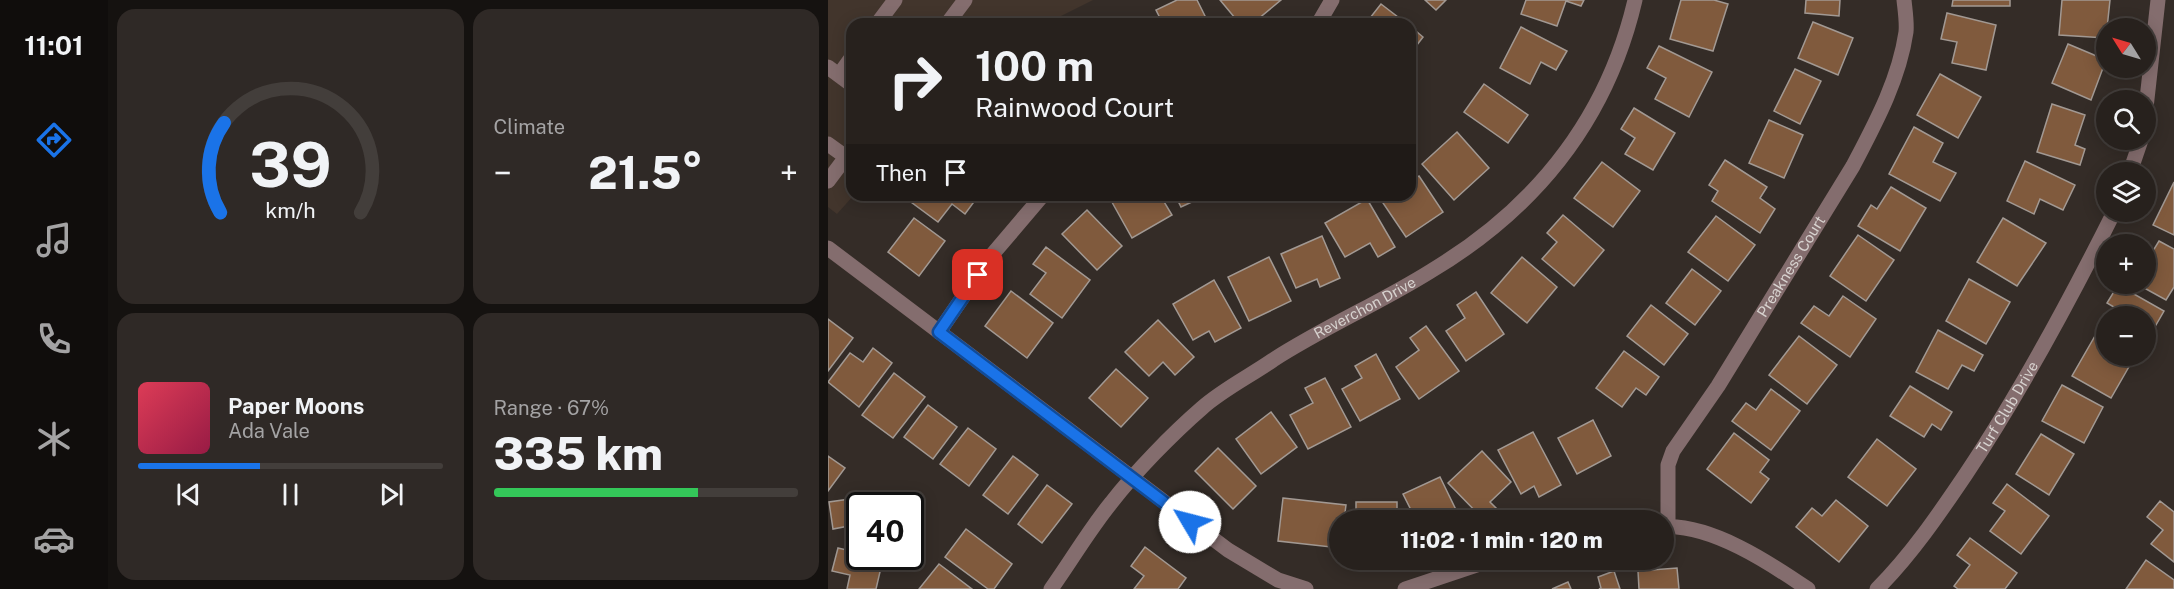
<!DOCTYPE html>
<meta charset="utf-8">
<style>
:root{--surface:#27211d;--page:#2f2926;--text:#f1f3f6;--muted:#a4a3a4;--line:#433e3b;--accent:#1a73e8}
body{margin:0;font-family:"Public Sans",sans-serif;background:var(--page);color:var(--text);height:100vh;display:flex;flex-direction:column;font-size:22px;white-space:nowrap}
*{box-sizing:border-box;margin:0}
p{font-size:20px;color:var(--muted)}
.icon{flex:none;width:33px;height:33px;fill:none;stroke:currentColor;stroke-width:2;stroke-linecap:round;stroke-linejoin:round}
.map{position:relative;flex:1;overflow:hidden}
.sheet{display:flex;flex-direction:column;gap:9px;padding:9px;background:#151210;width:720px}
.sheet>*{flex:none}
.banner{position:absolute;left:18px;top:18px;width:570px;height:183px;border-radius:18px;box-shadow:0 3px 15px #0003,0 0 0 2px var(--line);background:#27211d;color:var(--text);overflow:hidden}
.needle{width:39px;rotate:307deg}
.fabs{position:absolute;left:1268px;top:18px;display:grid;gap:12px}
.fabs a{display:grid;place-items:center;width:60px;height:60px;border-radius:50%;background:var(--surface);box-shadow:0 3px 15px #0003,0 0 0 2px var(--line);font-size:30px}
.speed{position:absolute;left:18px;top:492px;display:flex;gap:12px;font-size:30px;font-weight:700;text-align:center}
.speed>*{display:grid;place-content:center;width:78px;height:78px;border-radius:50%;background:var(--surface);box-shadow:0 3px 15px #0003,0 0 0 2px var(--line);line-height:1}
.speed .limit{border:3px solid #111;border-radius:9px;background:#fff;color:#111}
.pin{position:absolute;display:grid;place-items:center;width:51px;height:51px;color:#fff;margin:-26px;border-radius:12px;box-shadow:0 3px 9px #0006}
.me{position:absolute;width:66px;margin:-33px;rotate:307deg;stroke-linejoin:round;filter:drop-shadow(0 0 4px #0008)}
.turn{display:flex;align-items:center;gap:21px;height:126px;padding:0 30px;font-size:27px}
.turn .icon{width:78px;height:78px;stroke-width:2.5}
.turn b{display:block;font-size:42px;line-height:51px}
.then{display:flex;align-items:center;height:57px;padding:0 30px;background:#0003;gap:12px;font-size:22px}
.big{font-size:45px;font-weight:800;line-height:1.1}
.sheet .card{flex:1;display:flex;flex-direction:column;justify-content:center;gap:9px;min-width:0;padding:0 21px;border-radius:18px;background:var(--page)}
.sheet .dial{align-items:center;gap:0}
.dial svg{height:156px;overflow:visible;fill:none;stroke:var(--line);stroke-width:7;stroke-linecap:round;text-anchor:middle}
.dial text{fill:var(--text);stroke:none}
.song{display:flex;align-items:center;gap:18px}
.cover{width:72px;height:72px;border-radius:9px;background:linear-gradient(135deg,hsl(350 70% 55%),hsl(340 70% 35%))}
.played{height:6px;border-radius:3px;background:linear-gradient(90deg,var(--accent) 40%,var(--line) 40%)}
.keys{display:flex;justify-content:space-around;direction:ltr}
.heat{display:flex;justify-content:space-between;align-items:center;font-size:33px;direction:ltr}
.charge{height:9px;border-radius:4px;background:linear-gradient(90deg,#34c759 67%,var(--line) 0)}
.sheet .tiles{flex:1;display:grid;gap:9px;grid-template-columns:repeat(2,1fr)}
.trip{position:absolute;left:501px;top:510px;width:345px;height:60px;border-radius:30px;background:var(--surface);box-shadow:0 3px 15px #0003,0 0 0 2px var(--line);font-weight:800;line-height:60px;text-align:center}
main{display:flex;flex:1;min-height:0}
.menu{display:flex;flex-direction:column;width:108px;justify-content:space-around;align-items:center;background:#100d0c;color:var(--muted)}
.menu .icon{width:42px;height:42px}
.menu .active{color:var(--accent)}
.menu b{font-size:27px;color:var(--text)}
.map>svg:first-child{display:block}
</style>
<main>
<nav class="menu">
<b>11:01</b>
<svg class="icon active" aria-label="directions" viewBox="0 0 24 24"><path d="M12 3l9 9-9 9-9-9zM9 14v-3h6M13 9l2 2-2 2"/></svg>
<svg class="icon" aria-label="music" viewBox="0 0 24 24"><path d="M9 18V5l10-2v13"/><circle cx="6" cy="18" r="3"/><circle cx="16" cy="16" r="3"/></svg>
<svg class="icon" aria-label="phone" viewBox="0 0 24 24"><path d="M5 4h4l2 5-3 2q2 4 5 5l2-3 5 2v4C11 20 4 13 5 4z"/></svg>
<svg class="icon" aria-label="climate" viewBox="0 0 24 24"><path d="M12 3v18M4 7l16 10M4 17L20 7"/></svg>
<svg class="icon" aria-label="car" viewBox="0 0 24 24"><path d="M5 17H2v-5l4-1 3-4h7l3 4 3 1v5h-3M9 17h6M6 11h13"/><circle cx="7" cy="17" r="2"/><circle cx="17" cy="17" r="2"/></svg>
</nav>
<section class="sheet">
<div class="tiles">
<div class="card dial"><svg viewBox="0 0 100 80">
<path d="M14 69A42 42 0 1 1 86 69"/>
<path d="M14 69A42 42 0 0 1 16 23" stroke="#1a73e8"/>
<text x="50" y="56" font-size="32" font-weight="700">39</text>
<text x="50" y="72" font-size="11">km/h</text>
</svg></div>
<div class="card"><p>Climate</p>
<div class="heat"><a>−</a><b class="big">21.5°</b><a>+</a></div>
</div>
<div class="card">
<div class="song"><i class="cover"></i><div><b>Paper Moons</b><p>Ada Vale</p></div></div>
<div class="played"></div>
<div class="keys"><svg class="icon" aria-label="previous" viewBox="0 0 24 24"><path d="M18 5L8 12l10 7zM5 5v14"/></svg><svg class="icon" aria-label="pause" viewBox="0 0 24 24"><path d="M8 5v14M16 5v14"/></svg><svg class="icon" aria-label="next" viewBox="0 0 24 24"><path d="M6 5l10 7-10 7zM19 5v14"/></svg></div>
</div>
<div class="card"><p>Range · 67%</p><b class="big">335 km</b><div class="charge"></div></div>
</div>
</section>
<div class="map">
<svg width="1346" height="589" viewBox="0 0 1346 589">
<rect width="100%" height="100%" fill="#342c27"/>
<!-- built -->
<path fill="#42352c" d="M0,0H265L217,24H24V195H26L9,214L0,207Z"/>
<!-- building -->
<g fill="#805a3d" stroke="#a29993" stroke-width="1.5">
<path d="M349,0H369L381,24H335L328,10Z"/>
<path d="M392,0H453L424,24H412Z"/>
<path d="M597,0H618L608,10Z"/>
<path d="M698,0H756L753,6L738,1L729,26L693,14Z"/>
<path d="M853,0H886L900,4L885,51L842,39Z"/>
<path d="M978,0H1012L1011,16L977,13Z"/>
<path d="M1125,0H1182V6H1124Z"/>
<path d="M1234,0H1282L1278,38L1231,35Z"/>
<path d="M553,4L579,24L538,23Z"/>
<path d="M1119,13L1168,25L1158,70L1124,63L1129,42L1113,39Z"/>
<path d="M985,22L1025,38L1010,75L970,58Z"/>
<path d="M582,26L595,37L582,54Z"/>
<path d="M693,27L739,51L728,70L713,62L702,84L672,68Z"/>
<path d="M1240,44L1278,60L1263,100L1224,83Z"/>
<path d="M831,46L884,72L861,117L827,99L838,78L819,68Z"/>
<path d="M967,69L993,81L972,124L946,111Z"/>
<path d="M1112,74L1153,97L1130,138L1089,115Z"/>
<path d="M656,84L700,115L680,143L636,112Z"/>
<path d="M1224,104L1257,115L1247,145L1257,149L1252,165L1209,152Z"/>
<path d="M806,108L847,133L825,170L797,154L807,138L793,129Z"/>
<path d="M941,120L975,135L956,178L921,163Z"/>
<path d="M1086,127L1115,143L1105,162L1128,173L1112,201L1061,174Z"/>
<path d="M629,132L661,168L626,200L594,164Z"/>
<path d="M897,160L939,187L932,198L947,209L932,233L884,201L890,191L881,185Z"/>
<path d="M1197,161L1247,185L1235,210L1212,199L1206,214L1179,201Z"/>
<path d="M774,162L812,191L785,227L746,198Z"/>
<path d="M591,176L615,212L578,237L553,200L561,195H582V182Z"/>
<path d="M1346,182V235L1325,225Z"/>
<path d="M1063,187L1098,208L1072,251L1030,226L1043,205L1049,209Z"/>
<path d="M88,195H151L137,214L124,204L110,222L83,202Z"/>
<path d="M280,195H332L344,215L304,238Z"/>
<path d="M347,195H379L353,207Z"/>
<path d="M539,199L567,247L550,257L542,243L517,257L497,223Z"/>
<path d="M259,210L294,246L269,270L234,234Z"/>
<path d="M735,215L776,250L746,286L714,259L729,242L719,233Z"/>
<path d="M888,216L927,245L900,281L860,252Z"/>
<path d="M86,218L117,241L91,276L60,252Z"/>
<path d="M1175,218L1218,243L1189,286L1149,262Z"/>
<path d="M1030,235L1066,260L1038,301L1002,276Z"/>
<path d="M494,236L512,278L492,287L489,279L468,288L453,254Z"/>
<path d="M1331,241L1346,249V287L1338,300L1309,284H1317V264Z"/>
<path d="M218,247L262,280L234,318L202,294L218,273L205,264Z"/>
<path d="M441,257L463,301L421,321L400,277Z"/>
<path d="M694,257L729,287L699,323L663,293Z"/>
<path d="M864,269L893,291L867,325L838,303Z"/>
<path d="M1141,279L1182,302L1158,344L1118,321Z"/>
<path d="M386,280L413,328L387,342L381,331L365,340L345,304Z"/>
<path d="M1290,285L1336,311L1317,344V316H1294L1296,313L1279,303Z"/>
<path d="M183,291L225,323L199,358L157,326Z"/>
<path d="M648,292L676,334L638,361L618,331L637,318L629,305Z"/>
<path d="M1015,296L1048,319L1022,357L973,323L986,306L1001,316Z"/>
<path d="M823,305L860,334L836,365L799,336Z"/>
<path d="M0,319L25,338L0,371Z"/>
<path d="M330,320L366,357L347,375L335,362L321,376L297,352Z"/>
<path d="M598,326L631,371L591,399L568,367L591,350L582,338Z"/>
<path d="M1110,330L1155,355L1146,371L1134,365L1120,389L1088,372Z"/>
<path d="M971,336L1009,365L979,404L941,375Z"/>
<path d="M1267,336L1278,342V356L1306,358L1283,398L1244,376Z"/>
<path d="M45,348L64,363L31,407L0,382L22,353L35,362Z"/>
<path d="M796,351L831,377L818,395L808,388L794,407L768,388Z"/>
<path d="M548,354L572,399L532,421L514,389L534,378L527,366Z"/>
<path d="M288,369L320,398L293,427L261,398Z"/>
<path d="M66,373L97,397L65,438L34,415Z"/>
<path d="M497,378L523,427L480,449L462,415L485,403L477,388Z"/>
<path d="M1234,385L1275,407L1256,443L1214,421Z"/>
<path d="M1082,386L1124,412L1113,430L1104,424L1096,437L1062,416Z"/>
<path d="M943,389L972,411L943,450L904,421L918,403L928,410Z"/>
<path d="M100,405L129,427L105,459L76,437Z"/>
<path d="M443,412L469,447L433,474L408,439Z"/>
<path d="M765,420L783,456L749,474L730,438Z"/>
<path d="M140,428L168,449L141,486L112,464Z"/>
<path d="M705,432L733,485L711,497L706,486L693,494L670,450Z"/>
<path d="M906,433L941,460L932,472L941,479L923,503L879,469Z"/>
<path d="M1213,434L1246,454L1221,495L1188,474Z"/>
<path d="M1049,439L1088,469L1059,506L1020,477Z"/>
<path d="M390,448L428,486L405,509L367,471Z"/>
<path d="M654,451L683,482L662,502L669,509L656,520L620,483Z"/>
<path d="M0,456L17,468L0,491Z"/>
<path d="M185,456L210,475L180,514L155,495Z"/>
<path d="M612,477L633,520H588L575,494Z"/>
<path d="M1179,484L1221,516L1193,554L1162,531L1177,511L1165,503Z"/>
<path d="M219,485L244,504L214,543L190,524Z"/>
<path d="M57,494L59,506H32V534H27L26,525L5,529L1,502Z"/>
<path d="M455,498L518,505L516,520H512V548L450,541Z"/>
<path d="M1008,500L1040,526L1011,562L968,527L984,508L994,516Z"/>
<path d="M1332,501L1346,512V562L1323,544L1335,530L1319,517Z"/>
<rect x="528" y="502" width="41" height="18"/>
<path d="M138,529L184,564L166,589H160L117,557Z"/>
<path d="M1142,538L1189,573L1177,589H1130L1126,586L1142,565L1129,555Z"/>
<path d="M317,547L358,578L350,589H306L316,576L303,566Z"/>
<path d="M10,548L32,553V556L55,559L48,589H19L22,575L4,571Z"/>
<path d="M1318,560L1346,580V589H1298Z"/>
<path d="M111,564L144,589H91Z"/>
<path d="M849,568L851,589H811L810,571Z"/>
<path d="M786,571L792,589H771L773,588L770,577Z"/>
<path d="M740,582L743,589H724Z"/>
</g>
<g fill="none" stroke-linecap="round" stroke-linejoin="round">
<!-- minor -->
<g stroke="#846d6e" stroke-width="15">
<path d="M49,24L67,0"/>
<path d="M119,24L137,0"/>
<path d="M490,24L504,0"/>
<path d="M0,67L24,85"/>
<path d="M11,75L24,57"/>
<path d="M1317,117L1330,0"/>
<path d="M0,144L18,157"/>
<path d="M1302,172L1313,140"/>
<path d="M0,181L24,149"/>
<path d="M0,248L400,550L450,580L478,589"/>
<path d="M111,332L163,256L215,195"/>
<path d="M836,527C883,524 942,563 980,589"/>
<path id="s1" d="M840,527V465L845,451L890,386L1025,166C1047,124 1071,80 1078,32C1079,22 1077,10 1076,0"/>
<path id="s2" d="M223,589C243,561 261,530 283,503C307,472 344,434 374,408C394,390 422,376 445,360C496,327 552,303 603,271C708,208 779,120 807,0"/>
<path d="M577,589L664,560"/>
<path id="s3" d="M1049,589C1083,555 1111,514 1138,474C1194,390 1241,302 1286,212"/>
</g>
</g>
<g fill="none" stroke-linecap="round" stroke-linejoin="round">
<!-- route casing -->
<g stroke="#114b97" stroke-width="15">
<path id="route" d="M150,275L111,332L362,522"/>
</g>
<!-- route -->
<use href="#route" stroke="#1a73e8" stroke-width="10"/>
</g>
<g text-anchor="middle" stroke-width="6" stroke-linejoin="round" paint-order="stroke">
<!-- street labels -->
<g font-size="15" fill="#d7d2cf" stroke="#191613">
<text dy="5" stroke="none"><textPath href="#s1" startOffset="296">Preakness Court</textPath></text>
<text dy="5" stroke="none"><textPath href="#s2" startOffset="428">Reverchon Drive</textPath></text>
<text dy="5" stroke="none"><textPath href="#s3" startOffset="224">Turf Club Drive</textPath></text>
</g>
</g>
</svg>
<div class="fabs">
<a><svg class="needle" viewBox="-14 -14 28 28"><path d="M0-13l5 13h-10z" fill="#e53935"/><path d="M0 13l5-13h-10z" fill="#a4a3a4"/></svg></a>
<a><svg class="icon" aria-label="search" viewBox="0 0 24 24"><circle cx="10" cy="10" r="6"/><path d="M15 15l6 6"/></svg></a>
<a><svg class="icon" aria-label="layers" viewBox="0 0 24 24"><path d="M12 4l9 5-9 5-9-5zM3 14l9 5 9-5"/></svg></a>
<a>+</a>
<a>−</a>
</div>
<div class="speed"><div class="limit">40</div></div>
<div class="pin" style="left:150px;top:275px;background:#d93025"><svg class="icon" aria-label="arrive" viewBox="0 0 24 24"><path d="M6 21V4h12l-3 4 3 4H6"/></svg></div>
<svg class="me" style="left:362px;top:522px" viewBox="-20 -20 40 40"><circle r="19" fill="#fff"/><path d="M0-13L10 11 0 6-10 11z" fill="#1a73e8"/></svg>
<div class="trip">11:02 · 1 min · 120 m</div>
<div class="banner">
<div class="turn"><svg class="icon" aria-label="right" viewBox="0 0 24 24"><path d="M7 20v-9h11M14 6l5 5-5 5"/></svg><div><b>100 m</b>Rainwood Court</div></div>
<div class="then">Then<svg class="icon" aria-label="arrive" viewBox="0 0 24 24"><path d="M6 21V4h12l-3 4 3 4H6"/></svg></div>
</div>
</div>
</main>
